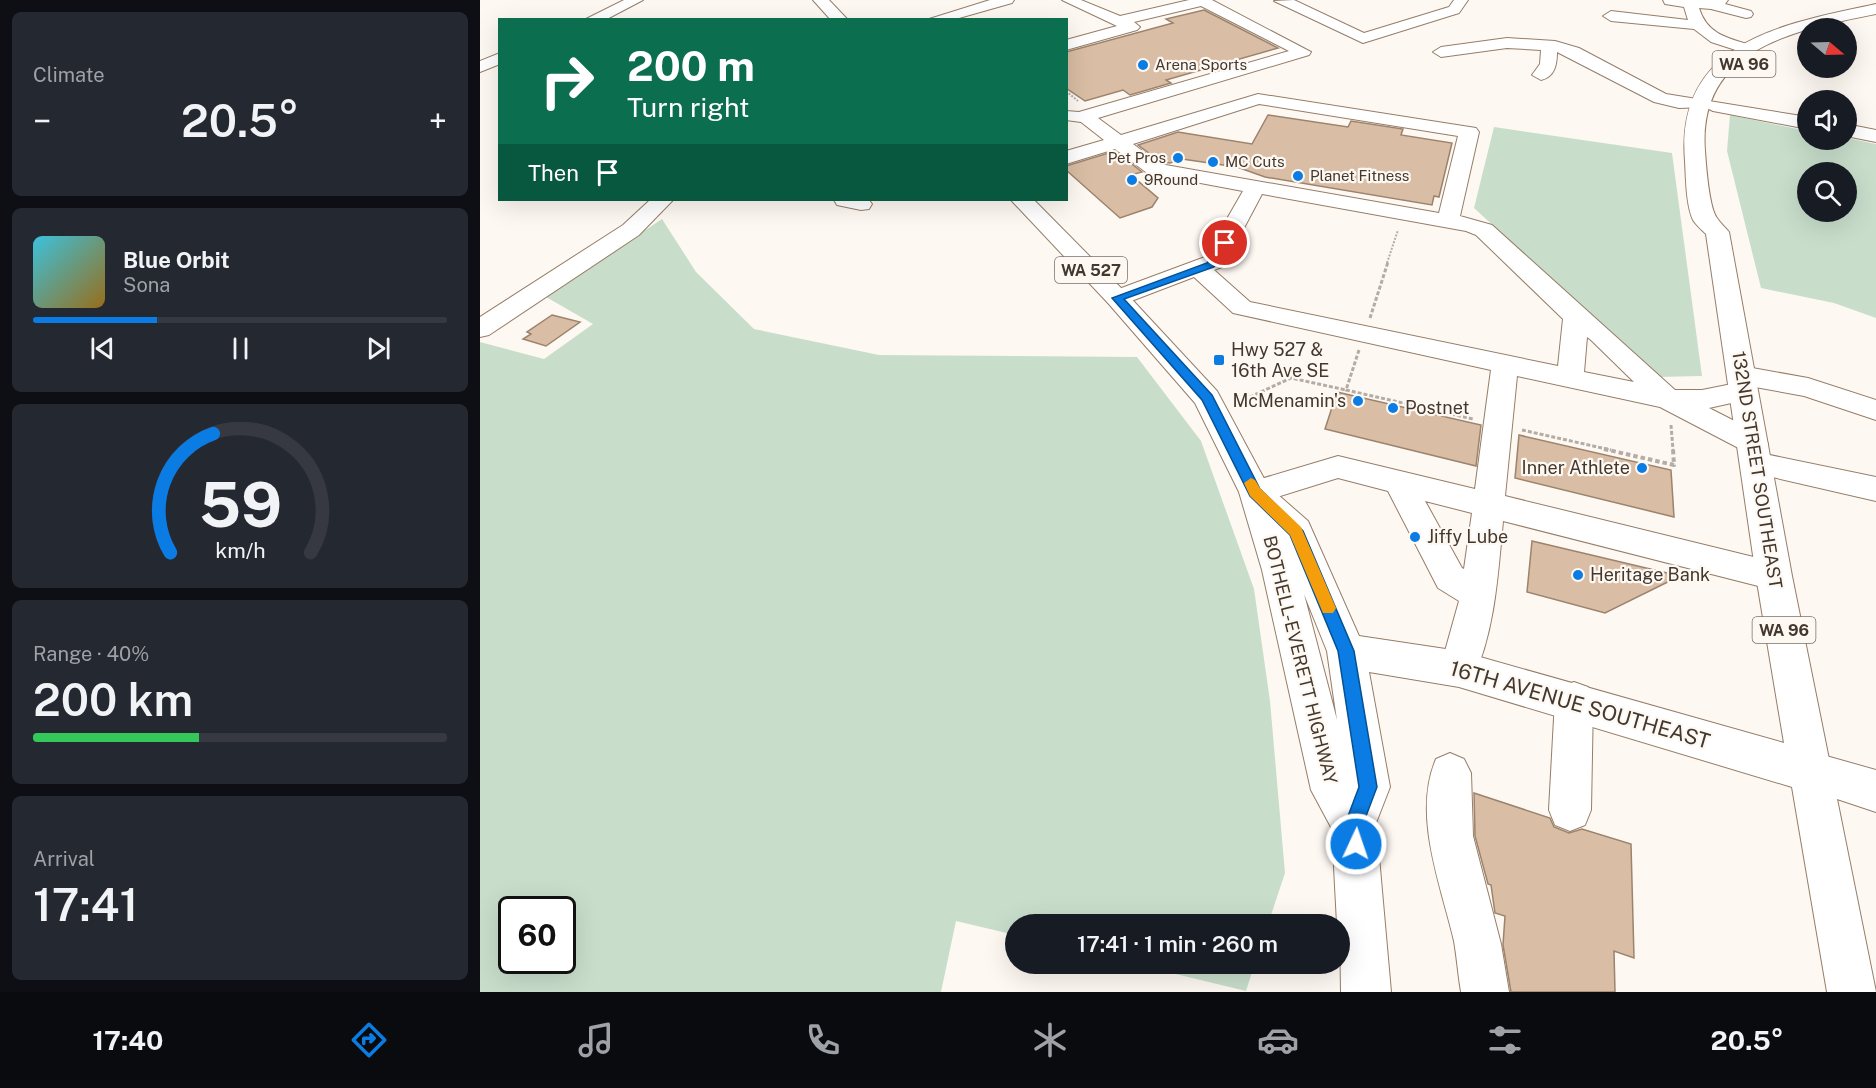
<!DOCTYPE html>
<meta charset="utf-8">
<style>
:root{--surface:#171b24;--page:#242831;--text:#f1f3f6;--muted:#9ea1a6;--line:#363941;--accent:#0a7ce3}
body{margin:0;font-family:"Public Sans",sans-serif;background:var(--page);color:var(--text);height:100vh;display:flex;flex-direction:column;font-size:22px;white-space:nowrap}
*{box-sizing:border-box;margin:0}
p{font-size:20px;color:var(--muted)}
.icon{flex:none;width:33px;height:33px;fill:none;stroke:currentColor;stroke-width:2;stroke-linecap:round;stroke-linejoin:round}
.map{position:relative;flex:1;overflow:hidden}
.sheet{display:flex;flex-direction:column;gap:12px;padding:12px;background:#0d0f14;width:480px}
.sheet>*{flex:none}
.banner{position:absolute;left:18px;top:18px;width:570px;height:183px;border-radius:0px;box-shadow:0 6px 24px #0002;background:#0b6e4f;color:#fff;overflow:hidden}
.needle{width:39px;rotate:109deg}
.tools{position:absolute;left:1317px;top:18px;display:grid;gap:12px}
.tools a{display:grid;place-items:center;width:60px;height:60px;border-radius:50%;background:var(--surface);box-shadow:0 6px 24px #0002;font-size:30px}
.speed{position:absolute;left:18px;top:896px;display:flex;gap:12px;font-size:30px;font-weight:700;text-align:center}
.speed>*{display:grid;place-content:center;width:78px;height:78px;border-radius:50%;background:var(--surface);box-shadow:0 6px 24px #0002;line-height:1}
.speed .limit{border:3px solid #111;border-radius:9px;background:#fff;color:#111}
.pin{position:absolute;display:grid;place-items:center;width:51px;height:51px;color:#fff;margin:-26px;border:3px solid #fff;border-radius:50%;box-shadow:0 2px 6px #0007}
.me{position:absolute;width:66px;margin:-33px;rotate:3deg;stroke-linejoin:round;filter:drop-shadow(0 0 4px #0008)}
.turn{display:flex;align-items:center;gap:21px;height:126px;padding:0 30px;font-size:27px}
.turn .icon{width:78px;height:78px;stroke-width:2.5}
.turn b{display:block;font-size:42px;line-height:51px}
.then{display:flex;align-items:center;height:57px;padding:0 30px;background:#0003;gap:12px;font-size:22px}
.big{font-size:45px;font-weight:600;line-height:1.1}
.sheet .widget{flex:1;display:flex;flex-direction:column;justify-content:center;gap:9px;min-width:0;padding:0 21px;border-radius:9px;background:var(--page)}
.sheet .dial{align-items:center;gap:0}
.dial svg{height:156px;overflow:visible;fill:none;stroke:var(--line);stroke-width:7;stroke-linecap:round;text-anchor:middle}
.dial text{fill:var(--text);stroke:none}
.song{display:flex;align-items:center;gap:18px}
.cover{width:72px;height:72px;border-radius:9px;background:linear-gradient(135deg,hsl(190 70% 55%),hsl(40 70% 35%))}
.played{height:6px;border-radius:3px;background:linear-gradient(90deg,var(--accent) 30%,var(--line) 30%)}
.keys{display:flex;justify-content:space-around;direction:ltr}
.heat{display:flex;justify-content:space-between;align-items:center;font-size:33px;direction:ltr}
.charge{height:9px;border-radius:4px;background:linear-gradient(90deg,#34c759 40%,var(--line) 0)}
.trip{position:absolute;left:525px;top:914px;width:345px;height:60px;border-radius:30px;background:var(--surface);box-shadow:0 6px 24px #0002;font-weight:600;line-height:60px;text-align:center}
.dock{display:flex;height:96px;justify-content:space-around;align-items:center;background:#090b0e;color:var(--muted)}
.dock .icon{width:42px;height:42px}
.dock .selected{color:var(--accent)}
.dock b{font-size:27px;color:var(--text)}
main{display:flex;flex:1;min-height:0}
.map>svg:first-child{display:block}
</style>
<main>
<section class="sheet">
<div class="widget"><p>Climate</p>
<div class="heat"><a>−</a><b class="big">20.5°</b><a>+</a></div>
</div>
<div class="widget">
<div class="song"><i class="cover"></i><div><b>Blue Orbit</b><p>Sona</p></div></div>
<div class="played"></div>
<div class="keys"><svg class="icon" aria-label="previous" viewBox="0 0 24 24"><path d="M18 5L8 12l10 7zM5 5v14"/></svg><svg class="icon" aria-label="pause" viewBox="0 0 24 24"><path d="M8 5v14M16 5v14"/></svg><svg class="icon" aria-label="next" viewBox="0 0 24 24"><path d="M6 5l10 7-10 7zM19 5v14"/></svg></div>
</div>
<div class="widget dial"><svg viewBox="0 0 100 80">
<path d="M14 69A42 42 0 1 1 86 69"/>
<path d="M14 69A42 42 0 0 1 36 8" stroke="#0a7ce3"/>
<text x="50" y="56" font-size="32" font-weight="700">59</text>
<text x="50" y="72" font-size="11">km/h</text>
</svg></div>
<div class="widget"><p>Range · 40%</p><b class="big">200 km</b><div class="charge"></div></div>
<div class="widget"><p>Arrival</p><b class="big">17:41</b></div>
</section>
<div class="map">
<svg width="1396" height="992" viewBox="0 0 1396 992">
<rect width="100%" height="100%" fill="#fef8f3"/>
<!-- green -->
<g fill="#c8decb" fill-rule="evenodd">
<path d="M1250,115L1327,131L1328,140L1367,138L1396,144V318L1354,303L1281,288L1247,151ZM1328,172H1366V212H1328Z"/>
<path d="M1014,127L1192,153L1222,376L1178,377L994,208Z"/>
<path d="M182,219L216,272L274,329L399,355L657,357L721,441L774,589L790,701L805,873L788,924H536L535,935L476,921L461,992H0V342L64,359L113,324L66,297ZM32,909H82V960H32Z"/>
<path d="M650,963H775L766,991Z"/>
</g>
<!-- building -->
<g fill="#d9bda4" stroke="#9c836d" stroke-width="1.5">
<path d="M724,10L798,48L686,80L691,83L650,95L643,90L605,101L586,88V52L693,23L686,19Z"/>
<path d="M788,115L868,127L871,121L923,129L921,135L972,143L959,197L954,196L952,205L785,177L757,167L702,159L690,163L681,162L658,145L698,132L772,144Z"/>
<path d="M635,151L662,172L651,175L678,198L672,207L640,218L586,170V166Z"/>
<path d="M72,315L100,322L66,346L43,339L51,334L47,332Z"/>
<path d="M857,392L1001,425L996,466L845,429Z"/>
<path d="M1039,435L1191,470L1194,517L1035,478Z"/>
<path d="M1052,541L1200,576L1125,613L1047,592Z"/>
<path d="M994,793L1070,818L1074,827L1089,833L1102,829L1151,844L1154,958L1134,951L1135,992H1031L1023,945L1025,916L1015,913L1011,885L1008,884L995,836Z"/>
</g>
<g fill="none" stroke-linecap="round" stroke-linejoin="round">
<!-- minor casing -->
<g stroke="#967d67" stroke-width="2">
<g id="minor">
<path d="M144,0H163L125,20H104Z"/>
<path d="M510,0H534L532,3L472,20H446Z"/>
<path d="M582,0H601L640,16L709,0H732L831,52L829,55L618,118L641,135L778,94L996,128L999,132L980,216L1012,225L1195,390H1222L1257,383L1251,381L1247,375L1251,369L1261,366L1328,378L1396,400V420L1324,396L1275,387L1278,391L1274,398L1229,408L1284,436L1288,444L1280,453L1396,477V501L1266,471L1262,463L1270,454L1180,407L1037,376L1025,496L1294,562L1306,566L1311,576L1306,586L1294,590L1023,521C1018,574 1015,632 992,681L979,686L966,681L960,669L979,601L958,588L908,491L858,478L775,504L764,500L759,492L764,484L858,456L995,489L1011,370L753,313L714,277L646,303L637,305L628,303L625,298L628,293L725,257L763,191L667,173L635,149L586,164V151L624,140L601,122L586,120V111L599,112L809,51L721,6L654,22L660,27L657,30L586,50V40L637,26ZM779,104L978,136L959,213L680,164L653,144ZM782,194L986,231L996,235L1083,319L1078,366L770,302L734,270L742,267L746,262ZM1107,337L1111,340L1154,382L1104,372ZM945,501L992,513L984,569L982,568Z"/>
<path d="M814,0L884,33L969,7L974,0H988L979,13L883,43L794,1Z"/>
<path d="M1183,0H1248L1245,4L1271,11L1273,14L1271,17L1266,18L1231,9L1219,8C1227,34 1247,38 1271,45L1273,48L1265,53L1231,42L1214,29L1131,21L1123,16L1131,11L1208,20L1204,7L1185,4Z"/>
<path d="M1027,38L1075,41L1099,48L1186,94L1328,117V129L1233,111L1225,107L1199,108L1174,102L1077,52C1077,64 1075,77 1061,80L1052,75L1060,64L1061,50L1027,48L961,57L953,52L961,47Z"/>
<path d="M20,53V64L0,72V61Z"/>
<path d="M1366,124L1396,130V142L1366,136Z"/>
<path d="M170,200H193L159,235L9,335L0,337V317L143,225Z"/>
<path d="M354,200H389L392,204L389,209L381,210L357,205Z"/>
<path d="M1094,682L1108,687L1113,700L1111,810L1105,825L1090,831L1075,825L1069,810L1075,700L1080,687Z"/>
<path d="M1332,752L1396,770V812L1318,786L1312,772L1318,758Z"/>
<path d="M970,753L984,759L991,773L993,836L1021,944L1029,992H981C978,975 977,958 974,941C961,885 932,815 956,759Z"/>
</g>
</g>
<!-- major casing -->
<g stroke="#967d67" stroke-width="2">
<g id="major">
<path d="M333,0H349L368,20H351Z"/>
<path d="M1396,4V14C1317,30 1217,47 1225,151C1226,165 1229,208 1237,218C1240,223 1245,227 1249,232L1312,576L1396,992H1347L1312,787L979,687L889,672L910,787L896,823L911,992H861L860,924H857L852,829L831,790L782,570L759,492L715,403L628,303L531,200H554L646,293L737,391L788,486L828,521L879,636L979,651L1304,743L1276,576L1226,234C1222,230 1216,225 1213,220C1206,205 1206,178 1205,161C1195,41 1303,24 1396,4ZM824,594L847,651L857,720Z"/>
</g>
</g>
<!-- path-far2 -->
<g stroke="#b4aca5" stroke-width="2" stroke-dasharray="2 1.5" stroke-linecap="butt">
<path d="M586,91L598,101"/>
<path d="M907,263L918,230"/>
</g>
<!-- path-far1 -->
<g stroke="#b4aca5" stroke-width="3" stroke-dasharray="4 2" stroke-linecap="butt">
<path d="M890,318L908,262"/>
<path d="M879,350L866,390L993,419"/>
<path d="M770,397L811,378L866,390"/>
<path d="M1191,425L1193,450"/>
<path d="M1042,430L1131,450"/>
</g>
<!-- path -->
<path stroke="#b4aca5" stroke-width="4" stroke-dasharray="4.5 3" stroke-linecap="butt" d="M1124,449L1194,465L1193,449"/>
<!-- minor -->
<use href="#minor" fill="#fff" fill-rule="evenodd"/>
<!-- major -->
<use href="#major" fill="#fff" fill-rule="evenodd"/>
</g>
<!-- route -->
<path fill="#0a7ce3" stroke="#065194" stroke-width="1.5" d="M741,241L750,243L734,267L644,299L732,395L780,489L823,531L874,651L897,787L883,824L885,844L882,851L876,854L869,851L865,824L879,787L858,651L810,535L770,496L722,400L632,298L727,263Z"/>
<!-- slow -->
<path fill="#f59e0b" d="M771,478L775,480L780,488L821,527L856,608L853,613H843L810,535L770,496L764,483Z"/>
<!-- markers -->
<g fill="#0a7ce3" stroke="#fef8f3" stroke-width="2">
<circle cx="663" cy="65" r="6"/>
<circle cx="698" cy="158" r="6"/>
<circle cx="733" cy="162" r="6"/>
<circle cx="818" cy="176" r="6"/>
<circle cx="652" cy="180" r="6"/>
<rect x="733" y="354" width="12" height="12" rx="3"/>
<circle cx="878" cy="401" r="6"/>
<circle cx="913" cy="408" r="6"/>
<circle cx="1162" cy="468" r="6"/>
<circle cx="935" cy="537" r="6"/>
<circle cx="1098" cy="575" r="6"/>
</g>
<g text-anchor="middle" stroke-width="4.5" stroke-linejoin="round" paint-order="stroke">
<!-- far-poi labels -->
<g font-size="15" fill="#43382e" stroke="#fef8f3" text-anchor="start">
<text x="675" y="70">Arena Sports</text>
<text x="686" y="163" text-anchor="end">Pet Pros</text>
<text x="745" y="167">MC Cuts</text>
<text x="830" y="181">Planet Fitness</text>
<text x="664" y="185">9Round</text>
</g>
<!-- shield labels -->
<g fill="#fef8f3" stroke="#7b7269" stroke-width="1.5">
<rect x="1232.5" y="51" width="63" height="26" rx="4.5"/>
<rect x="575" y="257" width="72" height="26" rx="4.5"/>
<rect x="1272.5" y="617" width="63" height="26" rx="4.5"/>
</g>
<g font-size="16" font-weight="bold" fill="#43382e">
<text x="1264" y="70">WA 96</text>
<text x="611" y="276">WA 527</text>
<text x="1304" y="636">WA 96</text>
</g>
<!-- poi labels -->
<g font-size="18" fill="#43382e" stroke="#fef8f3" text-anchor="start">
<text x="751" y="356">Hwy 527 &amp;<tspan x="751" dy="21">16th Ave SE</tspan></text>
<text x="866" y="407" text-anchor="end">McMenamin's</text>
<text x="925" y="414">Postnet</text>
<text x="1150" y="474" text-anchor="end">Inner Athlete</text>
<text x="947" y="543">Jiffy Lube</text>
<text x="1110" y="581">Heritage Bank</text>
</g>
<!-- street labels -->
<g font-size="18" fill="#43382e" stroke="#fef8f3">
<text transform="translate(1277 470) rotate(81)" y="6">132ND STREET SOUTHEAST</text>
<text transform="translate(820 660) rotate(76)" y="6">BOTHELL-EVERETT HIGHWAY</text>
</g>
<!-- near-street labels -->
<g font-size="21" fill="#43382e" stroke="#fef8f3">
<text transform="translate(1100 705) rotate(16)" y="7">16TH AVENUE SOUTHEAST</text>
</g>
</g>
</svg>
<div class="tools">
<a><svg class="needle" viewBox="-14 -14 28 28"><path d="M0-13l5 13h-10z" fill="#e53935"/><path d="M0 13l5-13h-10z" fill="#9ea1a6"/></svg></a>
<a><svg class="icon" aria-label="sound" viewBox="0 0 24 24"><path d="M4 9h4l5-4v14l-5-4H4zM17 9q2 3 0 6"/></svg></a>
<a><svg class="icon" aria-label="search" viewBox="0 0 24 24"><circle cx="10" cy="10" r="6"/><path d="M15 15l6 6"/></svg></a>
</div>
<div class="speed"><div class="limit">60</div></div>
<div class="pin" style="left:745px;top:243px;background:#d93025"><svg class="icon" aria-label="arrive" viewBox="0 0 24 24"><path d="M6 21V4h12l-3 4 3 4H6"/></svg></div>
<svg class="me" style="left:876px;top:844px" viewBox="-20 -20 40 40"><circle r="17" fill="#0a7ce3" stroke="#fff" stroke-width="3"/><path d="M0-11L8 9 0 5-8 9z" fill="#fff"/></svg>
<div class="trip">17:41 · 1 min · 260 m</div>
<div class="banner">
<div class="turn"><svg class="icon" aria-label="right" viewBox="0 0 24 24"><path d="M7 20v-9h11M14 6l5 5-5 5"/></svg><div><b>200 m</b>Turn right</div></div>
<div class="then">Then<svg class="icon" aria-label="arrive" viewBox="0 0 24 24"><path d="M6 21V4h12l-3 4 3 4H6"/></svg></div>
</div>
</div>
</main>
<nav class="dock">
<b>17:40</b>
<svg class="icon selected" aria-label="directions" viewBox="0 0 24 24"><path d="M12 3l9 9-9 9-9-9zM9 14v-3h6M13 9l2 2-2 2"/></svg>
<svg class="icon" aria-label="music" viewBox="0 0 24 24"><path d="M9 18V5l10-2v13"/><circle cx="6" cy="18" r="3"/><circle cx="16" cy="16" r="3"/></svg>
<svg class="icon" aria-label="phone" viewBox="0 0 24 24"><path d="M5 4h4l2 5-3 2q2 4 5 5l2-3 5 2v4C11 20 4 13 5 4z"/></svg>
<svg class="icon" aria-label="climate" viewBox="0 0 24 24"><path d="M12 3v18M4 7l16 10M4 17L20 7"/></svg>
<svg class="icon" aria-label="car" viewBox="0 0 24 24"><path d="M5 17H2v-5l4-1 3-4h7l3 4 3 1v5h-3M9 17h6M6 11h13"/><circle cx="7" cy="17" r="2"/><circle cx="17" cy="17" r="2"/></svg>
<svg class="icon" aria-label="filters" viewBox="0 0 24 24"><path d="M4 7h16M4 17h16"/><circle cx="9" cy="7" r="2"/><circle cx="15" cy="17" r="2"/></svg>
<b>20.5°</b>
</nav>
